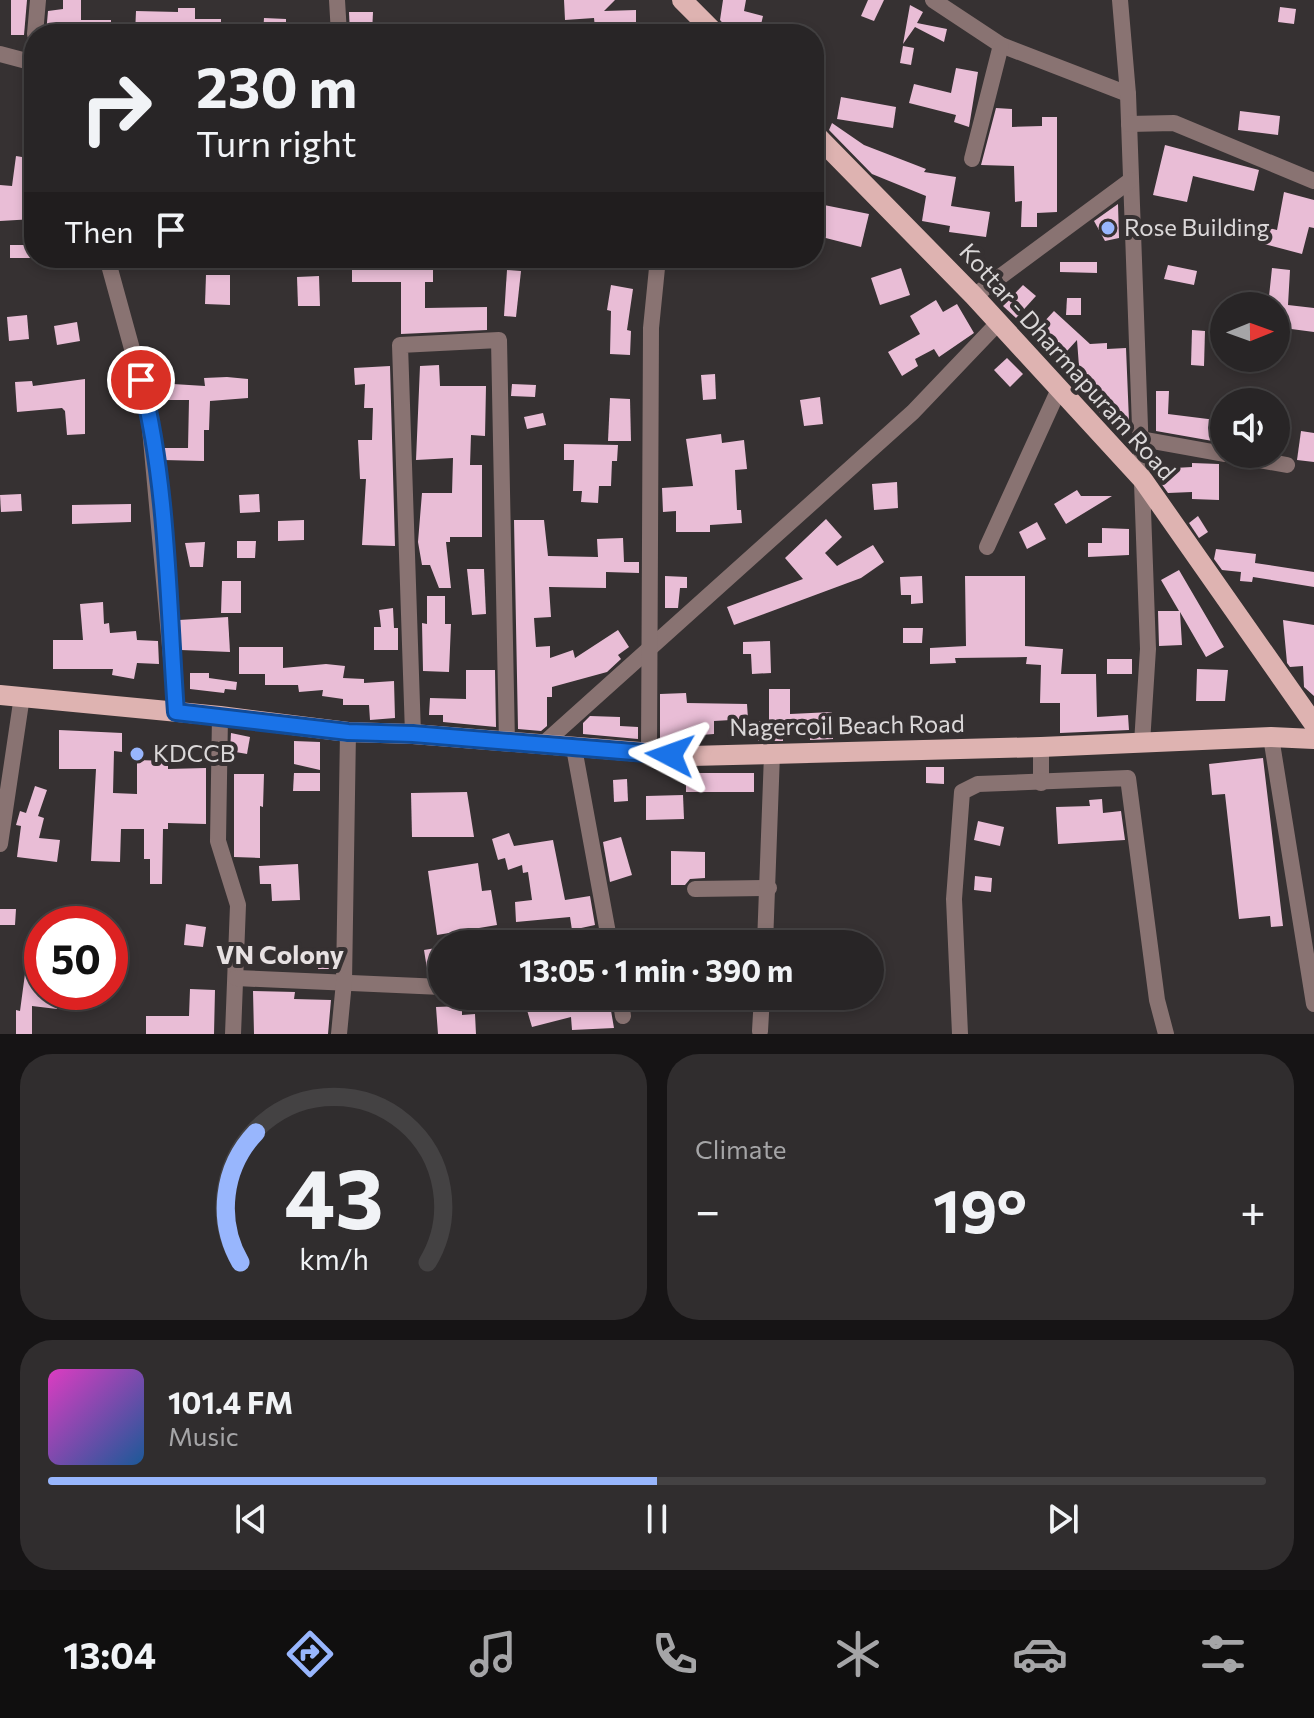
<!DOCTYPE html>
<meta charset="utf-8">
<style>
:root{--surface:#282526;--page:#302d2e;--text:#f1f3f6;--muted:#a5a5a7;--line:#444243;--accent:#98b6fd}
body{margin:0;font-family:Commissioner,sans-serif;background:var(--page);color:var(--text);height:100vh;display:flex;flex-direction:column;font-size:30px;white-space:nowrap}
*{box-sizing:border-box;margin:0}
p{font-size:26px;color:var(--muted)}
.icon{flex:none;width:44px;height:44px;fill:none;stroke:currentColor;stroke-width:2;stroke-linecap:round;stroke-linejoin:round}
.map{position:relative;height:1034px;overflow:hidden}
.side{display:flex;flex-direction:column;gap:20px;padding:20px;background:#161415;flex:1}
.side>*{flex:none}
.banner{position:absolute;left:24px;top:24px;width:800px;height:244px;border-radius:32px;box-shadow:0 4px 12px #0003,0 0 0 2px var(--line);background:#282526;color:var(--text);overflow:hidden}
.needle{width:52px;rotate:89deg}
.controls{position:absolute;left:1210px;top:292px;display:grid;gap:16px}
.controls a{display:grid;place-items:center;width:80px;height:80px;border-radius:50%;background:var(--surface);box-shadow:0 4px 12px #0003,0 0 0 2px var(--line);font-size:40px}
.speed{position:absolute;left:24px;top:906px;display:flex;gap:16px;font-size:40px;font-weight:700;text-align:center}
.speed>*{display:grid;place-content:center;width:104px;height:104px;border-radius:50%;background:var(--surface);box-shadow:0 4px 12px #0003,0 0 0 2px var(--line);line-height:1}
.speed .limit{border:12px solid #d22;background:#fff;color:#111}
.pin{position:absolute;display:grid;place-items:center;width:68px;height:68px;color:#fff;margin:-34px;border:4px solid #fff;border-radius:50%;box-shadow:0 2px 8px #0007}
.me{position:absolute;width:88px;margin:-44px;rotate:274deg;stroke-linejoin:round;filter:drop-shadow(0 0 6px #0008)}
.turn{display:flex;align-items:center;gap:28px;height:168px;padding:0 40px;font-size:36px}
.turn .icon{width:104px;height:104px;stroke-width:2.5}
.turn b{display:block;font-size:56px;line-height:68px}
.then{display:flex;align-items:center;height:76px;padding:0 40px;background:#0003;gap:16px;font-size:30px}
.big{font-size:60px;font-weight:700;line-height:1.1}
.side .tile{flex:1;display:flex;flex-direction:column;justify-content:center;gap:12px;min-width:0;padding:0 28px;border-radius:32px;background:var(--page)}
.side .dial{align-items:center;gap:0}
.dial svg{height:208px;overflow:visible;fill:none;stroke:var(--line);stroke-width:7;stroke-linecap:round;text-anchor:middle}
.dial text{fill:var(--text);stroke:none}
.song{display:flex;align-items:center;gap:24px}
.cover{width:96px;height:96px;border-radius:12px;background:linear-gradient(135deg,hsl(310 70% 55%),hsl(210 70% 35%))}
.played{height:8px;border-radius:4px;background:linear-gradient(90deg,var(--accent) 50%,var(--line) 50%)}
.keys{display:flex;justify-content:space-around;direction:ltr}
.heat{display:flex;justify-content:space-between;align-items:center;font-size:44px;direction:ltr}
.side .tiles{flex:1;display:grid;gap:20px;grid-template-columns:1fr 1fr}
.tile:last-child{grid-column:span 2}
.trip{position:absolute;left:428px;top:930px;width:456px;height:80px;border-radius:40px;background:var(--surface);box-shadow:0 4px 12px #0003,0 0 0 2px var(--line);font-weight:700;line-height:80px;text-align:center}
.tab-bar{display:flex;height:128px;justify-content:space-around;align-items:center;background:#100f0f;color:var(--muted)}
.tab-bar .icon{width:56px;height:56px}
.tab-bar .selected{color:var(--accent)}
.tab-bar b{font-size:36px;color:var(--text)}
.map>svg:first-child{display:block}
</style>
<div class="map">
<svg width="1314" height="1034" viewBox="0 0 1314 1034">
<rect width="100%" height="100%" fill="#363132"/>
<!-- building -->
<g fill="#e9bdd6">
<path d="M11,0H27L24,35H11Z"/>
<path d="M63,0H81V20H111V34H46L48,11L63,9Z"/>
<path d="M564,0H615L604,11L636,10V23L595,28L594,18L565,20Z"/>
<path d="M723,0H746L744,11L763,16L759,33L727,28L720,20Z"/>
<path d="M868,0H884L874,21L861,16Z"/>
<path d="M910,5L923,12L917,23L947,29L944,42L915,27L903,44Z"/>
<path d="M1280,7L1296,9L1294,24L1278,22Z"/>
<path d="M178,8H195V19H221V34H199V30L135,34L136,11L178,12Z"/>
<path d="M349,12H373L372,34H350Z"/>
<path d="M264,18L286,19V34H263Z"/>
<path d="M903,46L914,48L911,65L900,63Z"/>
<path d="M956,68L978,72L969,127L954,122L956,115L909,103L914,84L951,93Z"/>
<path d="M841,97L896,107L893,128L837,119Z"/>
<path d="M996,108L1012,109V127L1042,126V117H1057V212L1037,213V227H1021L1022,201L1015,202L1014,166L981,165Z"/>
<path d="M1240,111L1280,116L1278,135L1238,130Z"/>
<path d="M832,123L864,145L926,169L924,172L956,177L951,206L990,212L986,237L949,232L950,226L922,221L926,196L872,174L829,130Z"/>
<path d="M22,141H34V219L0,221V185L12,186L16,156L22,157Z"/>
<path d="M1165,145L1259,170L1254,191L1193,176L1187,202L1153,195Z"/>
<path d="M1284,192L1314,200V228L1309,227L1302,254L1264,244L1269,228L1277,230Z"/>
<path d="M814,203L869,214L861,247L814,235Z"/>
<path d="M1118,204L1119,238L1105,241L1094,221Z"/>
<rect x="10" y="245" width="24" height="13"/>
<path d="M352,260H433V282H425V308L487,307V330L401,334V282H352Z"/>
<path d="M1060,262H1097V273L1060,272Z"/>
<path d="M1168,265L1197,271L1194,285L1164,279Z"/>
<path d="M901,268L910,295L880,305L871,278Z"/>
<path d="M1272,268L1290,270L1288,305L1314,308V332L1276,327V306H1268Z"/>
<path d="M507,270L521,271L516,317L504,316Z"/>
<path d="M206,275H230V305L205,304Z"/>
<path d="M319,276L320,306H298L297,277Z"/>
<path d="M611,285L633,289L627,330L631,331L630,355L610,354L611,311L607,310Z"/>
<path d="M1023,285L1036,296L1016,318L1003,306Z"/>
<path d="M1067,298H1081V315H1066Z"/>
<path d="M936,300L943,312L957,304L974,333L939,357L934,349L915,359L918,366L902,376L888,352L920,334L910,316Z"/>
<path d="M1054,311L1090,344L1107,343V349L1126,348L1129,421L1106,420L1099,412V395L1081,393L1077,340L1057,362L1030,337Z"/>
<path d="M27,315L29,339L9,341L7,317Z"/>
<path d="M77,322L80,341L57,345L54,326Z"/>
<path d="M1192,330L1205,331L1204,366L1191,365Z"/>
<path d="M1007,358L1023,374L1010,387L994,370Z"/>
<path d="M439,365L440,386H486L485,436L471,435L470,465H482V537H450V542H446L451,588H439L430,565H422L418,542L422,493H452L453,458L416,460L420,366Z"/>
<path d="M390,366L395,546L362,545L366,479H360L358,440H372L373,408H364L365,384L355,385L354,368Z"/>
<path d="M715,374L716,399L703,400L701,375Z"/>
<path d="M227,377L248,379V398L210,401L209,430H204V461L164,460L163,448H188L189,400H157L152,380L173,378V384L205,386L204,378Z"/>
<path d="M85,379V434L67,435L65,411L62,408L17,412L15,382L32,381L33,386Z"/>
<path d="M512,384L536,385L535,397L511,396Z"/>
<path d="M1156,391H1169L1168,414L1224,421V443L1156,431Z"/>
<path d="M820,397L823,424L804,426L800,400Z"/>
<path d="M610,398L630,399L631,441H608Z"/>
<path d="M543,413L546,425L527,429L524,417Z"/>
<path d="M1301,431L1314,433V462L1297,460Z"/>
<path d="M721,434L722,443L744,440L747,469L735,470L737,510H741L742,523L710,525V532H676V511L663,512L662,488L693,486L686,439Z"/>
<path d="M564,444L618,445L617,461H612L611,486H599L598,503L581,502L582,491H573L574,460H564Z"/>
<path d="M1192,463L1219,464V500L1192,499V492L1168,493L1158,479L1157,469L1192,467Z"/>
<path d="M897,482L898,508L874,510L872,484Z"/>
<path d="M1077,490L1081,496H1112L1066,524L1054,504Z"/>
<path d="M21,494L22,511L1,512L0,495Z"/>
<path d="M259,494L260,512L240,513L239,495Z"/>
<path d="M131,504V522L72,524V505Z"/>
<path d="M1198,516L1208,532L1199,538L1189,523Z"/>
<path d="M826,519L842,537L825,553L837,566L873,545L884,562L861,578L734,625L727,607L803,579L785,558Z"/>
<path d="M304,520V540L278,541V521Z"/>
<path d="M514,520H544L548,556L598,557L597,539L623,538L624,562H639V573L606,572V588L549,587L551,617L534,618L536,647L550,646V658L573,650L575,658L618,630L629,647L618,655L621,659L607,672L552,687V697H547V726L541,731L518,729Z"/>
<path d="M1037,522L1046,539L1027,549L1019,532Z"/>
<path d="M1102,528L1129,529V555L1088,557V543H1102Z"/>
<path d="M237,541H256L255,558H237Z"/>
<path d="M205,542L203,567H190L185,543Z"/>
<path d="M1216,549L1256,554L1255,563L1314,572V587L1253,577L1252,582L1240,581L1241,572L1222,570L1214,559Z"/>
<path d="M467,569H484L486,614L472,615Z"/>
<path d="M1179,570L1224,647L1206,657L1180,612L1182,645L1159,646L1158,611H1179L1161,580Z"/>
<path d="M665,576L687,577V588H680L678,608H665Z"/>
<path d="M922,576L923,603L911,604V595H901L900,577Z"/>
<path d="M965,576H1025V646L1063,649L1061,674H1096L1097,717L1128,715L1129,730L1060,733V703H1040L1041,665L1026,664L1027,657L955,658L956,663L930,664V648L966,646Z"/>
<path d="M222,581H241V613H221Z"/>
<path d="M427,596H445V624H451L449,672L423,671L422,623L427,624Z"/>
<path d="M103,602L104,624L109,623L110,633L136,631L137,640L158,641L159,664L137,663L134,679L112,675L113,669H53V640H83L80,604Z"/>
<path d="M393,608L394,628H398V650H374V627H381L379,610Z"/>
<path d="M228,617L230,652L181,650L179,620Z"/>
<path d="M1283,620L1314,625V696L1304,687L1303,666L1290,667L1287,663Z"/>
<path d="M903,628H923L922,643H903Z"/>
<path d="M770,641L771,673L752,674L751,654H743V642Z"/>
<path d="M239,647H283V668L326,664L345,666L343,678L364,679V683L394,681L395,718L370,720L369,705H343V699L322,696L323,690L299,692L298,685H265V674H239Z"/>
<rect x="1107" y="659" width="25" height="15"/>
<path d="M1197,669L1228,670L1225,701H1196Z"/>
<path d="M466,670H495L496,727L443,722V715H429L430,698L466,699Z"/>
<path d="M190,673H209V678L237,682L236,690L225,689L224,693L190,689Z"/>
<path d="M769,689H790V714L832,712L833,739L810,740V727H783V741H758V721H769Z"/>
<path d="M686,693L687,703L747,704L748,719L714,721V734L687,736V743L660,741V694Z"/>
<path d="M590,716L620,717V726L638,727V739L583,734V723Z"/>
<path d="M59,730L122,733V752L114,751L113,793L137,794V760L168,761V769L206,768V824L168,823V829H163L162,884H150V859H144V829H121L120,862L91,861L96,769H59Z"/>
<path d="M231,733L250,737L247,754L230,751Z"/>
<path d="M294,741L320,742V770L294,764Z"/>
<path d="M1263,758L1283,926L1271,927L1270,916L1239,919L1225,794L1212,795L1209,764Z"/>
<path d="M926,767H944V784L926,783Z"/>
<path d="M294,773H320V791H293Z"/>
<rect x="686" y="773" width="68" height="19"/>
<path d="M234,774H264L263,807L260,806V858L234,857Z"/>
<path d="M627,779L628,801L614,802L613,780Z"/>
<path d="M35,786L47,790L38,816L44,818L39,838L60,840L57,862L17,857L21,826L16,825L20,811L26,813Z"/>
<path d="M467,792L474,837H412L411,793Z"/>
<path d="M683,795L684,819L646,820V796Z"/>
<path d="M1102,799L1103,813L1121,811L1125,840L1058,844L1056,807L1090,806L1089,800Z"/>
<path d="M978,821L1004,827L1000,846L974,840Z"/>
<path d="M509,833L514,846L553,840L565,900L590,896L595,925L572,930L570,917L516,922L515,902L532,900L528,872L523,873L522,865L508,870L505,858L498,860L492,839Z"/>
<path d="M621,837L632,875L610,882L603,842Z"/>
<path d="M671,851L705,852V878L690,879L685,885H671Z"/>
<path d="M478,863L482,891L491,890L497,925L437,935L428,871Z"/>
<path d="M298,864L300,900L272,901L271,884H260L259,866Z"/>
<path d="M975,876L992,878L991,892L974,890Z"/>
<path d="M0,909H16L15,925H0Z"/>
<path d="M186,924L206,927L203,947L184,945Z"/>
<path d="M110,940H124L125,959H110Z"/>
<path d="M29,944L42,946V992H59L57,1009L32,1006V1034H16V1010L20,1011Z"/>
<path d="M442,947V976L428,975L424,950Z"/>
<path d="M319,949H334L333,969H318Z"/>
<path d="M190,989L215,990L214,1034H146V1016H189Z"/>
<path d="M253,991L295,992L294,999L331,1000L328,1034H254Z"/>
<path d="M609,999L614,1028L572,1030L571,1017L532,1027L527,1010L563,1001Z"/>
<path d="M462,1006V1015L475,1014L476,1034H438L436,1007Z"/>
</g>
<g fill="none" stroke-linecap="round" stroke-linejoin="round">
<!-- minor -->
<g stroke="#897372" stroke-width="16">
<path d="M337,0L339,34"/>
<path d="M933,0L1001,45L1128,94"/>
<path d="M1120,0L1128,94L1148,649L1142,743"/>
<path d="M35,34L38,0"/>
<path d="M618,34L715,33"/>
<path d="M0,54L34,63"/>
<path d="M1129,124L1174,123L1314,181"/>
<path d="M972,159L1001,45"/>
<path d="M107,258L148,407L176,712"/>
<path d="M974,296L1131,180"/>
<path d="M1141,439L1224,454"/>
<path d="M1226,454L1287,465"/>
<path d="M987,547L1059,389"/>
<path d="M220,716L218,841L238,905L233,1034"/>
<path d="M413,734L400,345L499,340L507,743"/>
<path d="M1271,737L1314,1004"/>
<path d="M541,746L913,412L998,323"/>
<path d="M1041,747V783"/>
<path d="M574,748L610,944"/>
<path d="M649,753L651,328L658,258"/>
<path d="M0,844L22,696"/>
<path d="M695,889L769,888"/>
<path d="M765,944L772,754"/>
<path d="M236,978L442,987"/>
<path d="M620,996L623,1016"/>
<path d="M760,1031L762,996"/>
<path d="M339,1034L344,982L348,732"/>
<path d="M960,1034L954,899L962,792L978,784L1128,778L1157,1000L1166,1034"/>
</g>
<!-- major -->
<g stroke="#deb3b1" stroke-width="20">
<path d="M682,0L716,34"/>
<path d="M814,133L974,296L1143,480L1314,724"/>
<path d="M0,695L220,716L348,732L413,734L691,756L1041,747L1271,737L1314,739"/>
</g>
</g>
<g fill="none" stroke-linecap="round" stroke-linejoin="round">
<!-- route casing -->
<g stroke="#114b97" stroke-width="20">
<path id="route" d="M141,380C168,484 168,605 176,712L348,732L413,734L670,755"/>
</g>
<!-- route -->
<use href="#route" stroke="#1a73e8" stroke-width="14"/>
</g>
<!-- markers -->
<g fill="#98b6fd" stroke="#363132" stroke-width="3">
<circle cx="1108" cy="228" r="8"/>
<circle cx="137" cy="754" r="8"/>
</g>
<g text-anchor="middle" stroke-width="8" stroke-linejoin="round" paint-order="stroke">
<!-- poi labels -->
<g font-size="24" fill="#dbd8d9" stroke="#363132" text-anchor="start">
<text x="1124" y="236">Rose Building</text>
<text x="153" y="762">KDCCB</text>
</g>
<!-- street labels -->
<g font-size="24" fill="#dbd8d9" stroke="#363132">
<text transform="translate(1067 362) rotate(48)" y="8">Kottar - Dharmapuram Road</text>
<text transform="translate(847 726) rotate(-1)" y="8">Nagercoil Beach Road</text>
</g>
<!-- neighbourhood labels -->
<g font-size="26" font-weight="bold" fill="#e7e1e2" stroke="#363132">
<text x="280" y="964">VN Colony</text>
</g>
</g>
</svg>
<div class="controls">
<a><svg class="needle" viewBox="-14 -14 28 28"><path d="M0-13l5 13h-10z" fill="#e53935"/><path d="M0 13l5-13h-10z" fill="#a5a5a7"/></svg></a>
<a><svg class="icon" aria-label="sound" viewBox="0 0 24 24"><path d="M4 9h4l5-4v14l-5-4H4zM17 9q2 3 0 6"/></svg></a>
</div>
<div class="speed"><div class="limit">50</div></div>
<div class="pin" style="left:141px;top:380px;background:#d93025"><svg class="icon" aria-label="arrive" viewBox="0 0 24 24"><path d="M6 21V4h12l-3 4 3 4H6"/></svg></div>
<svg class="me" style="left:670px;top:755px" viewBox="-20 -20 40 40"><path d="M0-17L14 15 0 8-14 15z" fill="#1a73e8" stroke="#fff" stroke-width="4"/></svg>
<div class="trip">13:05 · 1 min · 390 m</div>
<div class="banner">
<div class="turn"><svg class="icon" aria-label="right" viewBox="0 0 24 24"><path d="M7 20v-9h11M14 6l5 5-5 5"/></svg><div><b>230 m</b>Turn right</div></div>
<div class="then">Then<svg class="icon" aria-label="arrive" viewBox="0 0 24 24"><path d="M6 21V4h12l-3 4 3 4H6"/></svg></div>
</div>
</div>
<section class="side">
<div class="tiles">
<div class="tile dial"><svg viewBox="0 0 100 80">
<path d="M14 69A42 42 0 1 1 86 69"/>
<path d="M14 69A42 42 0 0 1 20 19" stroke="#98b6fd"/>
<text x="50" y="56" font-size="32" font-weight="700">43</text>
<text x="50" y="72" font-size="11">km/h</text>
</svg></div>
<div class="tile"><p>Climate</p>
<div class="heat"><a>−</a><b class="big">19°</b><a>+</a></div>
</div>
<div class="tile">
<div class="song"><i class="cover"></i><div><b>101.4 FM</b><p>Music</p></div></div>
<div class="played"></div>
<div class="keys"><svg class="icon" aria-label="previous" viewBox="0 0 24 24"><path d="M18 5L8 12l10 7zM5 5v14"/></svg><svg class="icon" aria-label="pause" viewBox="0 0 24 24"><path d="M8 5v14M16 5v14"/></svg><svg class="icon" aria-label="next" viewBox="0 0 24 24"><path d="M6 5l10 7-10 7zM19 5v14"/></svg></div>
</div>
</div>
</section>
<nav class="tab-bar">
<b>13:04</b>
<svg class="icon selected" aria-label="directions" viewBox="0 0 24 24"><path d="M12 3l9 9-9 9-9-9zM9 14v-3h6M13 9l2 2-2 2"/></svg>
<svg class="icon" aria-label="music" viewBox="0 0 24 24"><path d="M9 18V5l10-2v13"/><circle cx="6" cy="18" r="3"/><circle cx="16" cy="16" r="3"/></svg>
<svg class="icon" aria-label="phone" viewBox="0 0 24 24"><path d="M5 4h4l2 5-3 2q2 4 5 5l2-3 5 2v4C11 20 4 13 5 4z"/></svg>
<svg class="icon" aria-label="climate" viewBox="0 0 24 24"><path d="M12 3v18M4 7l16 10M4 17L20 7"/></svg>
<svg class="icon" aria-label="car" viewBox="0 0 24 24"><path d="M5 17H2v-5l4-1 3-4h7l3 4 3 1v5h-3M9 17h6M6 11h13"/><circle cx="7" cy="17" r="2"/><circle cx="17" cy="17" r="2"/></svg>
<svg class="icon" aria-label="filters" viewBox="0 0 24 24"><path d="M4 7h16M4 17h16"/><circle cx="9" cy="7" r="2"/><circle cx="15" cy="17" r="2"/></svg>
</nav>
